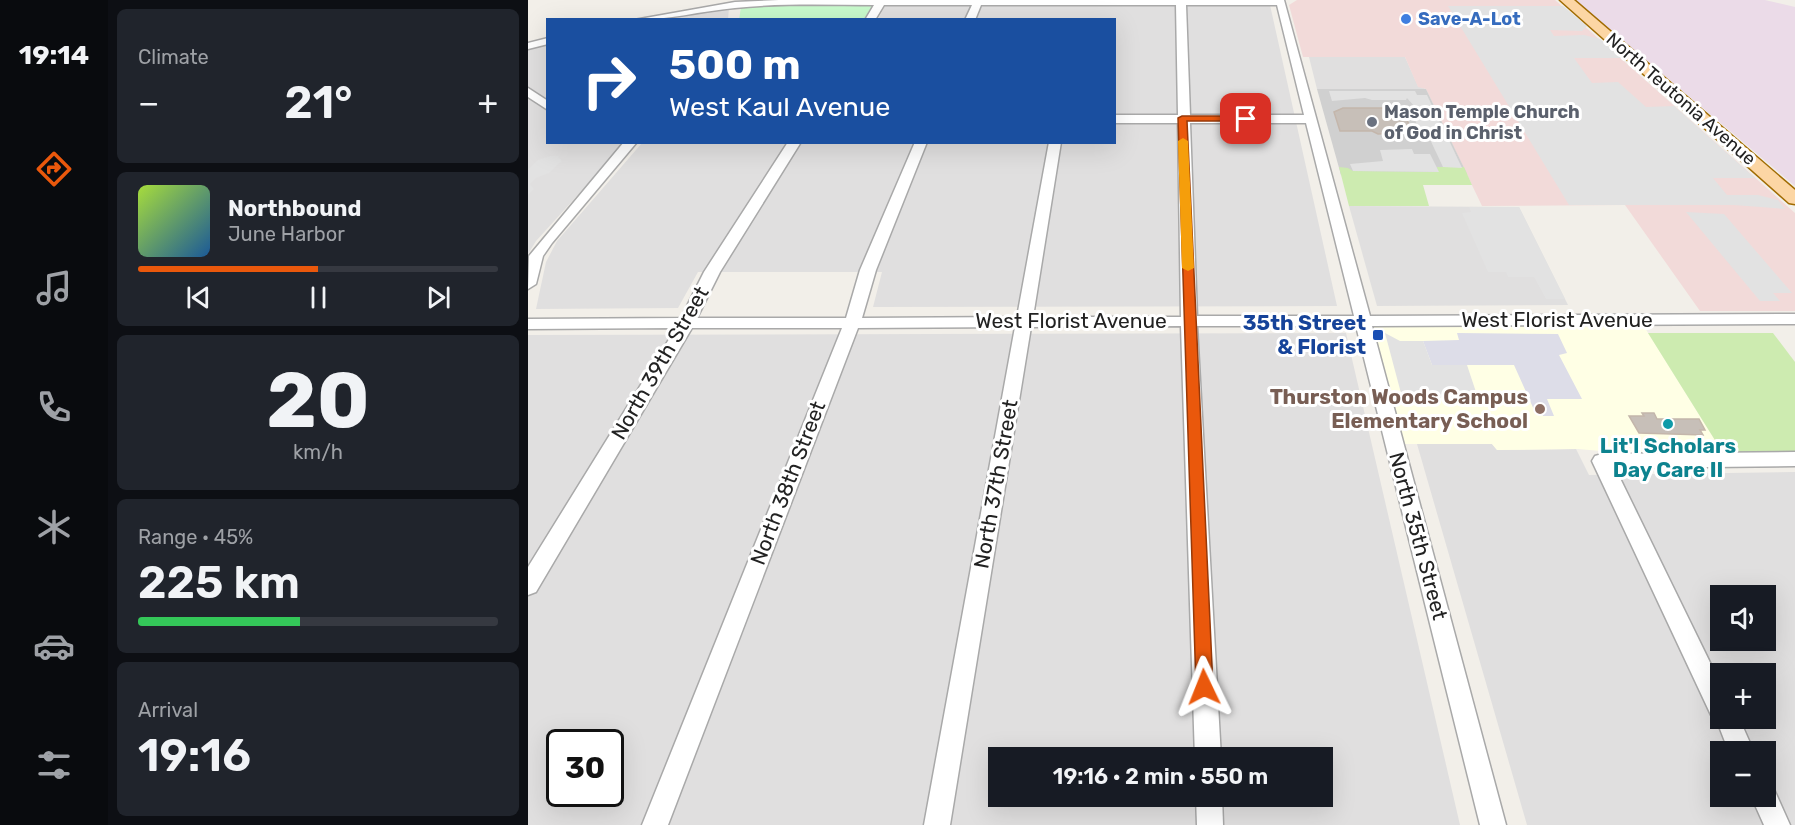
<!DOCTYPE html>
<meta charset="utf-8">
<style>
:root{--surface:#171b24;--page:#20242c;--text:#f1f3f6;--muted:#9ea1a6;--line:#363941;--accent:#ea580c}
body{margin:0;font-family:Rubik,sans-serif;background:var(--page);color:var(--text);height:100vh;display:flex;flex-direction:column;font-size:22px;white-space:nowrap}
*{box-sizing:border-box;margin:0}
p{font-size:20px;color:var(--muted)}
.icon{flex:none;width:33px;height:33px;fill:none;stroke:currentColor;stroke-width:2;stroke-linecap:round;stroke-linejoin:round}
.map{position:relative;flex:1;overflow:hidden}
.panel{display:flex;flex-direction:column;gap:9px;padding:9px;background:#0d0f14;width:420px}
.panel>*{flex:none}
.hud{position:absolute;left:18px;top:18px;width:570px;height:126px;border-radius:0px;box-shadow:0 6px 24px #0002;background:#1a4fa0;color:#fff;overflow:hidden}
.fabs{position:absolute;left:1182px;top:585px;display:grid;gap:12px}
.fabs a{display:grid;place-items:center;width:66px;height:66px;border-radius:0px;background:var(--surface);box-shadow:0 6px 24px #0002;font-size:30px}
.speed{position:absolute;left:18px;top:729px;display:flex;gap:12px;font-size:30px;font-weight:700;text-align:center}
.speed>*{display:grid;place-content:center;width:78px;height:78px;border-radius:50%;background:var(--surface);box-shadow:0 6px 24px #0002;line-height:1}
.speed .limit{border:3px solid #111;border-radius:9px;background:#fff;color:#111}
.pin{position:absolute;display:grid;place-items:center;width:51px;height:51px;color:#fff;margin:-26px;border-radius:12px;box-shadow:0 3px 9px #0006}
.me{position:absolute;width:66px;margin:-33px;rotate:358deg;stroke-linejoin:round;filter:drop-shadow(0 0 4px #0008)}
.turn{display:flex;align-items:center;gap:21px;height:126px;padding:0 24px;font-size:27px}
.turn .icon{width:78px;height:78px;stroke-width:2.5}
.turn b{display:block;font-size:42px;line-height:51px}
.big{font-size:45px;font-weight:600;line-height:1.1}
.panel .tile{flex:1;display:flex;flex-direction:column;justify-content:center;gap:9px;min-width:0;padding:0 21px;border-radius:9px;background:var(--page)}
.panel .dial{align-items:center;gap:0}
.dial b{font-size:78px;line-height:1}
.song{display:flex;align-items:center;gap:18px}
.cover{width:72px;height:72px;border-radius:9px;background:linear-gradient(135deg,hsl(80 70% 55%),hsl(210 70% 35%))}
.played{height:6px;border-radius:3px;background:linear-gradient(90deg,var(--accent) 50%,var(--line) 50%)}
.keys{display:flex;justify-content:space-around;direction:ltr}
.heat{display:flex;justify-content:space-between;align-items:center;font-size:33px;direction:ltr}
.charge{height:9px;border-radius:4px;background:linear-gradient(90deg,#34c759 45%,var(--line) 0)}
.trip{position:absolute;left:460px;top:747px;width:345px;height:60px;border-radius:0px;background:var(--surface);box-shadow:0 6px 24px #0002;font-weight:600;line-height:60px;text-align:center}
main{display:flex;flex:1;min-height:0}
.dock{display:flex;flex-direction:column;width:108px;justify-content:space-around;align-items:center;background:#090b0e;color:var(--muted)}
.dock .icon{width:42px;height:42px}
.dock .on{color:var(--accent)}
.dock b{font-size:27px;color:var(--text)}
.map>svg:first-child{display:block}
</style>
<main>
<nav class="dock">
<b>19:14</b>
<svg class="icon on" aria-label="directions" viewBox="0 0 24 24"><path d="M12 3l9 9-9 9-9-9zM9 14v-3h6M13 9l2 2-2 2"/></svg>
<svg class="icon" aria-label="music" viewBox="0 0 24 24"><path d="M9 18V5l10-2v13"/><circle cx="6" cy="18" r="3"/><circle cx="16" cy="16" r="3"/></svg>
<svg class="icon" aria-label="phone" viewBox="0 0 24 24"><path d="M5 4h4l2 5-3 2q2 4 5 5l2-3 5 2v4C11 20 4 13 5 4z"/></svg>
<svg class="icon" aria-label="climate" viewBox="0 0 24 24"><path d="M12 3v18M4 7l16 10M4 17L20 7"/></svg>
<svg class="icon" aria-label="car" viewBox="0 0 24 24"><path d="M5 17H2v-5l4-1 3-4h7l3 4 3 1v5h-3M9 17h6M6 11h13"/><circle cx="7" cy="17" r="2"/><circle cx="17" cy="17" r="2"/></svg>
<svg class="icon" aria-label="filters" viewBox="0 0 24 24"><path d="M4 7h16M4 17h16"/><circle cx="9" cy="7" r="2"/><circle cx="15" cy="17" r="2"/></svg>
</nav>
<section class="panel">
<div class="tile"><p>Climate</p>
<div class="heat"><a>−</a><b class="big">21°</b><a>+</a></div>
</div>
<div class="tile">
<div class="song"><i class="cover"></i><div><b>Northbound</b><p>June Harbor</p></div></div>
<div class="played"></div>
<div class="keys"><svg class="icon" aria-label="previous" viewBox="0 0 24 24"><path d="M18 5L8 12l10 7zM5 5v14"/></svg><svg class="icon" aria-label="pause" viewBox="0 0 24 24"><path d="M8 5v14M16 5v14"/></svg><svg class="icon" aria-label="next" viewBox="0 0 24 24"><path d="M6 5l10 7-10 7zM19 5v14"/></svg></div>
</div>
<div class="tile dial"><b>20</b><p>km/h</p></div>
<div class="tile"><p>Range · 45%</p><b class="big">225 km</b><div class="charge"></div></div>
<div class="tile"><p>Arrival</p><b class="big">19:16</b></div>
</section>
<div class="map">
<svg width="1267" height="825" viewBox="0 0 1267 825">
<rect width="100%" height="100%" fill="#f2efe9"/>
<!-- residential -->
<g fill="#e0dfdf" fill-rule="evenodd">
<path d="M742,5L809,306L345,307L354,272H170L150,308L8,309L18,262L29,241L114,143L586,142V20L350,19L357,6Z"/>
<path d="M201,8L200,19L118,20Z"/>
<path d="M19,43L20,142L97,143L8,241L0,254V48Z"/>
<path d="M781,57H877L890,86L898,89H789Z"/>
<path d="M821,206L991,207L1040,305L849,306Z"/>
<path d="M818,333L932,825H0V335ZM32,742H82V794H32ZM471,758H795V796H471Z"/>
<path d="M889,444H964L969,450L1048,449L1061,475L1267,472V825H999ZM1192,596H1238V640H1192ZM1192,674H1238V718H1192ZM1192,752H1238V796H1192Z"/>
</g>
<!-- commercial -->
<path fill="#f2dad9" d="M769,0H1027L1267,213V311H1172L1097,205L954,206L898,89L890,87L877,57H775L761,5Z"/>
<!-- industrial -->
<path fill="#ebdbe8" d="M1047,0H1237L1267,7V186Z"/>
<!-- education -->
<path fill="#ffffe5" d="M834,320H1112L1195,453L1108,454L1050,449L969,450L964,444H866Z"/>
<!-- religious -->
<path fill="#d0d0d0" d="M789,89H898L939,174L813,175Z"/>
<!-- grass -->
<g fill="#cdebb0">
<path d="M811,167L820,168L825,171L910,172L909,167H936L944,185H895L901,206H821Z"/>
<path d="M1120,333H1245L1267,362V453H1195Z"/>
</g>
<!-- park -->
<path fill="#c8facc" d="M346,3L336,19L211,20L213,7L226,5Z"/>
<!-- parking -->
<g fill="#e2e2e2">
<path d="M920,6H1035L1059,26L1054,31L1022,30L1026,36L1056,35L1072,39L1093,58H1046L1064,83L1090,82L1118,107L1146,106L1227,178H1185L1199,195H1230L1250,200L1257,209L1206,205H1041Z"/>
<path d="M801,91H887L889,95H899L915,129L892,131L882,109L886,106L879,98L878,100H844L837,98L804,101Z"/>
<path d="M917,132L934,168L915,167L899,133Z"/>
<path d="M884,149L886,154H902L911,172L825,171L822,164L855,161L852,150Z"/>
<path d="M22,156H30L34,161L21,173L8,178L2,184L6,189L0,195V169L10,160Z"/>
<path d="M941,207H991L1037,299H1018L1006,277H980L978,272H960L934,213L943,212Z"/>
<path d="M1158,212L1196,214L1264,293H1245L1252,301H1232Z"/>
<path d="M857,333L872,341H895L904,365H939L950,398L874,397Z"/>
</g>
<!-- plaza -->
<path fill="#dddde8" d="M929,333L1030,334L1039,353L1031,355L1054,399H1019L1026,416H1015L1013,412H1007L986,365H904L895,341L931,340Z"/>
<!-- building -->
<g fill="#c7bfb8" stroke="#c4b6ab" stroke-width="1.5">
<path d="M815,108H874L884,132L850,134L844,131H812L806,112Z"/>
<path d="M1114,413H1126L1129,419H1171L1177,430H1172L1175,435L1111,433L1101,416H1116Z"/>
</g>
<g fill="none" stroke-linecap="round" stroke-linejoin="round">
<!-- minor casing -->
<g stroke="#a9a9a9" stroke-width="3">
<g id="minor">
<path d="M251,0H756L842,316L1267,314V324L844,326L978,825H952L828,326H669L693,758H667L653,326L503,327L422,825H396L487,327L330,328L140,825H114L314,328H164L8,592L0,595V567L148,328L0,329V319L153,318L176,272L260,142H273L192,272L169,318H318L332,270L387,142H399L348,270L334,318L489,317L521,142H533L505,317H653L650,123H586V115H650L648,5H453L447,20H437L444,5H356L347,20H337L346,5C300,5 253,3 207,8C173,11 141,20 106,20L207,2ZM658,5H749L776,115H662ZM662,123H778L826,316H669Z"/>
<path d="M20,38V44L0,49V43Z"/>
<path d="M0,88L20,101V110L0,97Z"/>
<path d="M96,142H109L24,243L15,256L8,284L0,289L1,256Z"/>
<path d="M1267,452V466L1087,468L1192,683V718H1211L1226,752H1201L1187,716L1183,715L1064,461L1067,456L1074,454Z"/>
<path d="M1238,784L1245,787L1262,825H1236L1223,796H1238Z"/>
<path d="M668,796H694L695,825H669Z"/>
</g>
</g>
<!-- major casing -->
<g stroke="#a06b00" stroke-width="3">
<path id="major" d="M1032,0H1046L1267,190V204L1261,203Z"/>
</g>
<!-- minor -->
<use href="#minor" fill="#fff" fill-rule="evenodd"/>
<!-- major -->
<use href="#major" fill="#fcd6a4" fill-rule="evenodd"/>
</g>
<!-- route -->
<path fill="#ea580c" stroke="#983908" stroke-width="1.5" d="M718,116L722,119L721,121H659L685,687L683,692L676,695L670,692L668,687L650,118L654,116Z"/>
<!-- slow -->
<path fill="#f59e0b" d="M655,138L660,141L666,268L660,271L654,268L650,141Z"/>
<!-- markers -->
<circle fill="#3f7fe0" stroke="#fff" stroke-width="2" cx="878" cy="19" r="6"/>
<circle fill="#6b7280" stroke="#fff" stroke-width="2" cx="844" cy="122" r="6"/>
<rect fill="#1a4fb4" stroke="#fff" stroke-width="2" x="844" y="329" width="12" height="12" rx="3"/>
<circle fill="#8d6e63" stroke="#fff" stroke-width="2" cx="1012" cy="409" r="6"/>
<circle fill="#0f9aa8" stroke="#fff" stroke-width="2" cx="1140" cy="424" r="6"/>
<g text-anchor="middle" stroke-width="6" stroke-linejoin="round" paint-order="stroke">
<!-- far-shop labels -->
<g font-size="18" font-weight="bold" fill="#366cbe" stroke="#fff" text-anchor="start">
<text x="890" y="25">Save-A-Lot</text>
</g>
<!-- far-street labels -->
<g font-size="18" fill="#222" stroke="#fff">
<text transform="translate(1153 99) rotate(41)" y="6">North Teutonia Avenue</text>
</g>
<!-- far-worship labels -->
<g font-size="18" font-weight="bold" fill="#5b616d" stroke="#fff" text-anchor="start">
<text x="856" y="118">Mason Temple Church<tspan x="856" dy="21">of God in Christ</tspan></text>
</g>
<!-- street labels -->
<g font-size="21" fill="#222" stroke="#fff">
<text x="1029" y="327">West Florist Avenue</text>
<text x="543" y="328">West Florist Avenue</text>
<text transform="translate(132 363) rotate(-60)" y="7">North 39th Street</text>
<text transform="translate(260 483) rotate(-69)" y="7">North 38th Street</text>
<text transform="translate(468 484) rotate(-80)" y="7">North 37th Street</text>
<text transform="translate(890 536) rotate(75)" y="7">North 35th Street</text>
</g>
<!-- transit labels -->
<g font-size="21" font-weight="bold" fill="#164399" stroke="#fff" text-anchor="end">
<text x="838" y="330">35th Street<tspan x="838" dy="24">&amp; Florist</tspan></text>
</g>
<!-- education labels -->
<g font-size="21" font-weight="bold" fill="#785e54" stroke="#fff" text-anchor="end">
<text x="1000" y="404">Thurston Woods Campus<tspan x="1000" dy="24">Elementary School</tspan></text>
</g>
<!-- culture labels -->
<g font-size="21" font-weight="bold" fill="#0d838f" stroke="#fff">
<text x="1140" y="453">Lit'l Scholars<tspan x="1140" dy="24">Day Care II</tspan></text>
</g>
</g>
</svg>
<div class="fabs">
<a><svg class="icon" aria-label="sound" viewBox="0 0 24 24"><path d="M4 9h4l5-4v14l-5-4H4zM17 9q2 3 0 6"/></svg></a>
<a>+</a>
<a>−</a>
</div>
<div class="speed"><div class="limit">30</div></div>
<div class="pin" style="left:718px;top:119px;background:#d93025"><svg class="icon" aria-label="arrive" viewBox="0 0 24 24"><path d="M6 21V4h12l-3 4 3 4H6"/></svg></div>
<svg class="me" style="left:676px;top:687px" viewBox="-20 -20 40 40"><path d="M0-17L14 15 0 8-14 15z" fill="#ea580c" stroke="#fff" stroke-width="4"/></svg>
<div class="trip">19:16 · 2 min · 550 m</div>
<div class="hud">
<div class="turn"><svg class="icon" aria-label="right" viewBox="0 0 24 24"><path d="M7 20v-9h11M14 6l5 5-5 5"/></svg><div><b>500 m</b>West Kaul Avenue</div></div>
</div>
</div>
</main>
